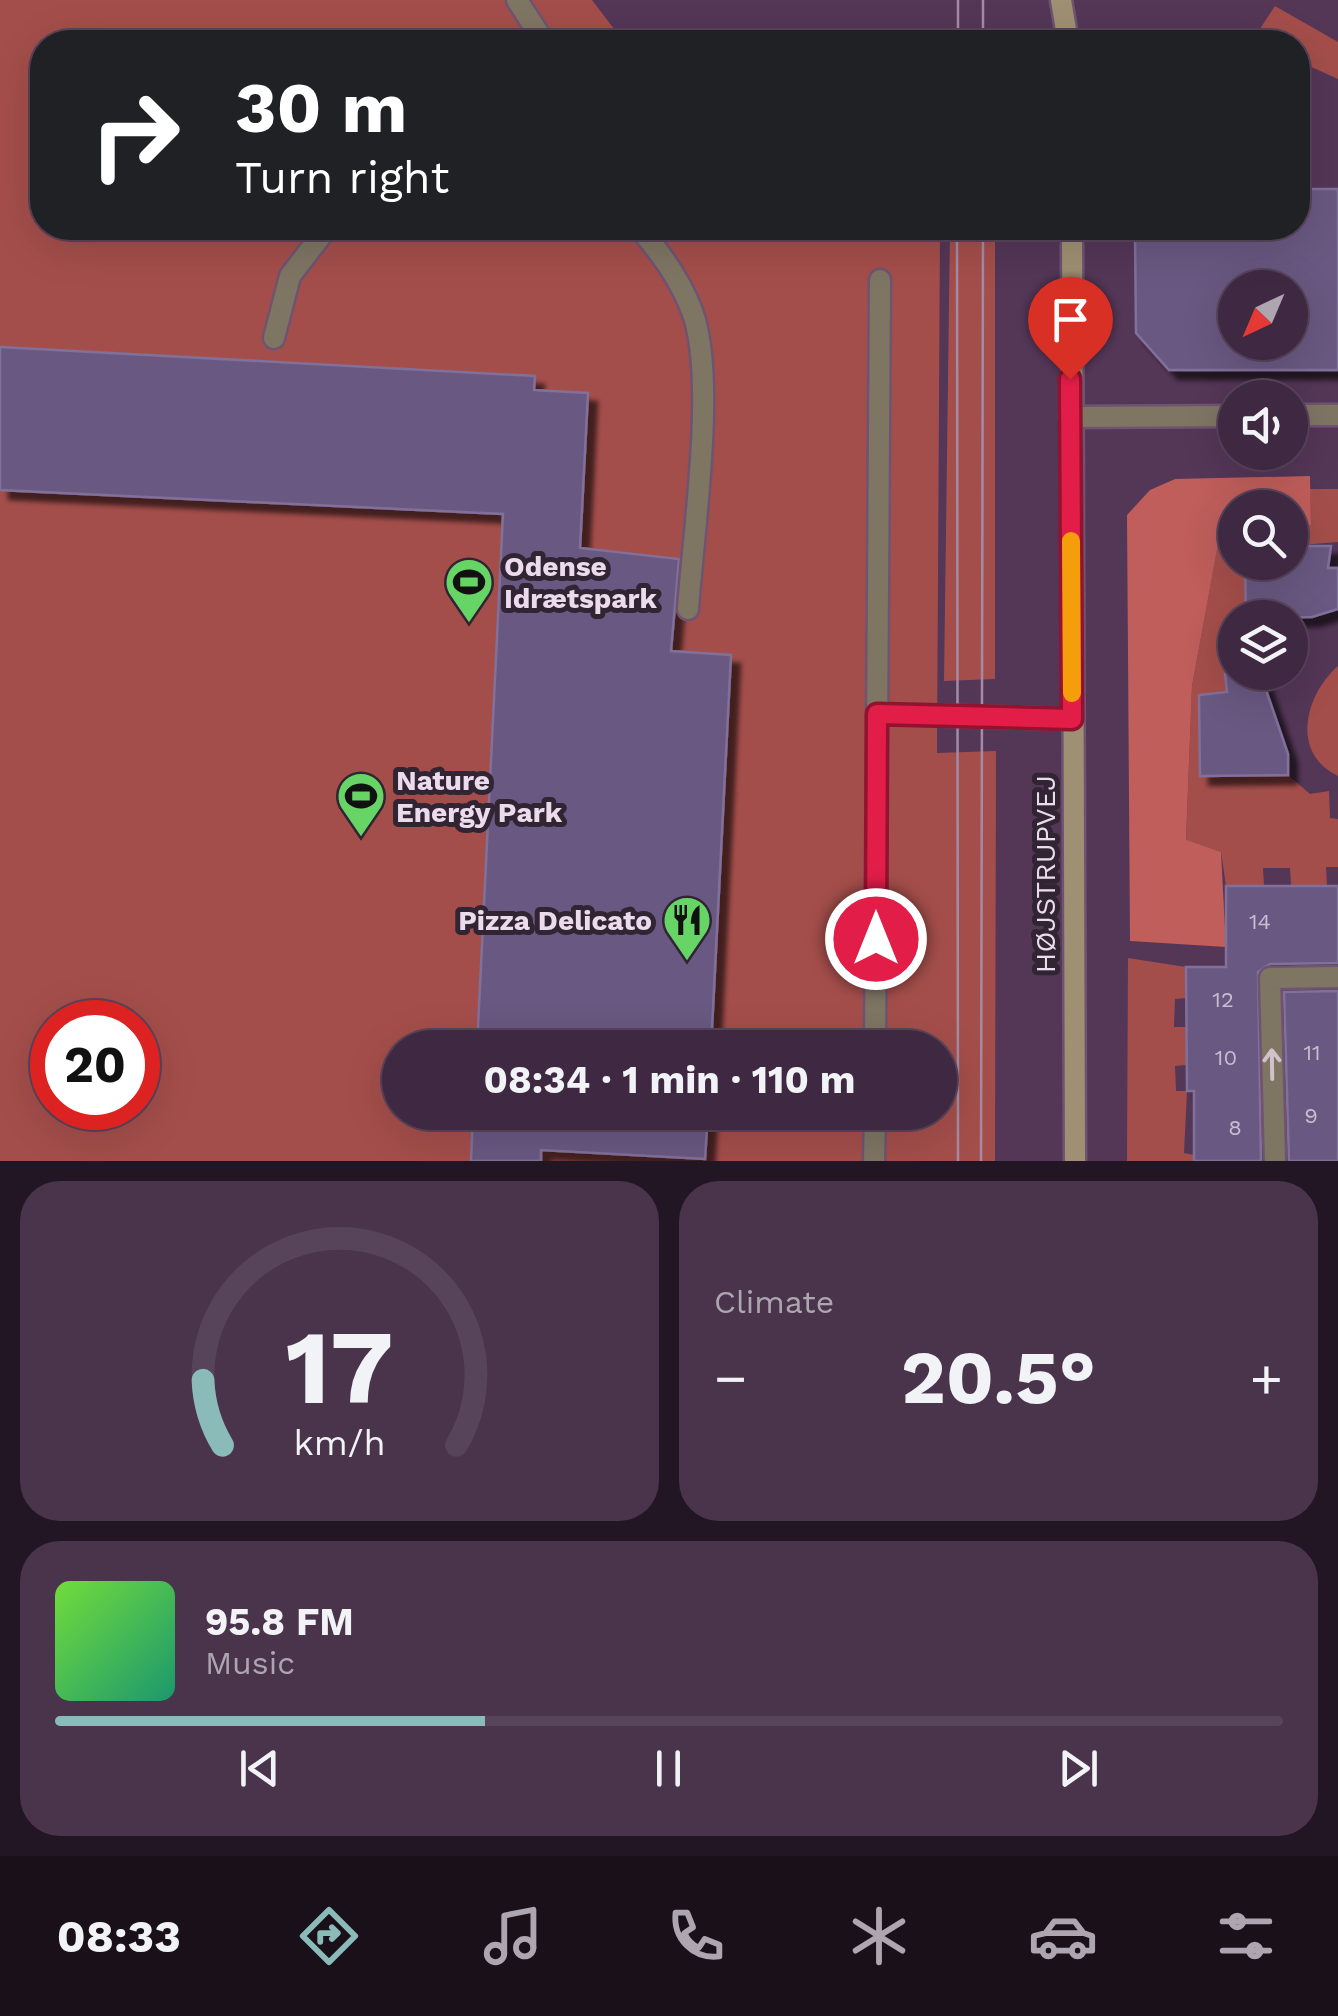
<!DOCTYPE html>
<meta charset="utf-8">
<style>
:root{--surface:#3f2841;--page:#4a344c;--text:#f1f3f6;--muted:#ada6b1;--line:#58445a;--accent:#8bbbb9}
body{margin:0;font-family:"Work Sans",sans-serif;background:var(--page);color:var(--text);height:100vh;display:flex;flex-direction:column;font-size:38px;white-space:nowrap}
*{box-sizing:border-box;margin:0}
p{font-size:32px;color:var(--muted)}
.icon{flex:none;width:55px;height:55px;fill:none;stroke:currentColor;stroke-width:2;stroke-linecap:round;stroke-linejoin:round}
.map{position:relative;height:1161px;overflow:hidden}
.side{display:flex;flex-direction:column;gap:20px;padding:20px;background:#231624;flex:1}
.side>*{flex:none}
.banner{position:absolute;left:30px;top:30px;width:1280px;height:210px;border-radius:40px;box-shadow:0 10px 40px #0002,0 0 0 2px var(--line);background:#202124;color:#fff;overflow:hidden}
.needle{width:65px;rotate:224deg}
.tools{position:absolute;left:1218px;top:270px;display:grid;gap:20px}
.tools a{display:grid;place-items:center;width:90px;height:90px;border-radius:50%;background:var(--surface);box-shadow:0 10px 40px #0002,0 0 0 2px var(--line);font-size:50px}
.speed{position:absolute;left:30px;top:1000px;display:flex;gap:20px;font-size:50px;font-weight:700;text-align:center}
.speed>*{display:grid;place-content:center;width:130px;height:130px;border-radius:50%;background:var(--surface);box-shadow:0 10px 40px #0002,0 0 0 2px var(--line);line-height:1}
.speed .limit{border:15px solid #d22;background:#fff;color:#111}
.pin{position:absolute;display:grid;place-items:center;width:85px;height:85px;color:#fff;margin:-102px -42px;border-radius:50% 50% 50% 0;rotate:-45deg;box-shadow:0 0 10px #0007}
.pin .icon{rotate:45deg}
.me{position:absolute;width:110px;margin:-55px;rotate:0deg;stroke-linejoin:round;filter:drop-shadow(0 0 8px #0008)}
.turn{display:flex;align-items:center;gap:35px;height:210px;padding:0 40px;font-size:45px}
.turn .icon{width:130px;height:130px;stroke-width:2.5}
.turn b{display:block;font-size:70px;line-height:85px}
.big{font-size:75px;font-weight:700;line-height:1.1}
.side .card{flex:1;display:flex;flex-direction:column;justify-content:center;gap:15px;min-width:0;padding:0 35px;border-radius:40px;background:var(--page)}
.side .dial{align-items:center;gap:0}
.dial svg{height:260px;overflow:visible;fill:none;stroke:var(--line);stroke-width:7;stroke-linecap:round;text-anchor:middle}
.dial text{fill:var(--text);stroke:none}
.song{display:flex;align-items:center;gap:30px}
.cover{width:120px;height:120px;border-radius:15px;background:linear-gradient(135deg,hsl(100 70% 55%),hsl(160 70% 35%))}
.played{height:10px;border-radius:5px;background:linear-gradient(90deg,var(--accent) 35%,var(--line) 35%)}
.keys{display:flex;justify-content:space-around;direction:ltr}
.heat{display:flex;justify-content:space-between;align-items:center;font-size:55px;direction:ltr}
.side .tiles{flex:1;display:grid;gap:20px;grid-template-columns:1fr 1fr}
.card:last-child{grid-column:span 2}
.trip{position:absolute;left:382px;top:1030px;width:575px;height:100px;border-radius:50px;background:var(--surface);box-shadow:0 10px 40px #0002,0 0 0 2px var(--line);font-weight:700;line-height:100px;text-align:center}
.tab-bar{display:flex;height:160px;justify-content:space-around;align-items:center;background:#19101a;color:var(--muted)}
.tab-bar .icon{width:70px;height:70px}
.tab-bar .on{color:var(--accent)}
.tab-bar b{font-size:45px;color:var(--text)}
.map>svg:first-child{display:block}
</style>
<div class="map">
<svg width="1338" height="1161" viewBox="0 0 1338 1161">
<defs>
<filter id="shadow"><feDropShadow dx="9" dy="9" stdDeviation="2.5" flood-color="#0009"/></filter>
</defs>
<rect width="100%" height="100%" fill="#543657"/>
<!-- green -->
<g fill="#a44e4b" fill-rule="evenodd">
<path d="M0,0H592L624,42H42V228H940L937,753L996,751L995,1161H0ZM52,1022H138V1108H52ZM400,1048H940V1112H400Z"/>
<path d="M1275,6L1338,42V79L1298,61V42L1252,41Z"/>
<path d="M950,228H995V679L944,681Z"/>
<path d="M1310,489H1338V542L1290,546V526L1311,525Z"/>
<path d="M1221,527H1235V562L1245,563L1246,617L1235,618V671L1225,674L1227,692L1199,695L1200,776L1288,775L1310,794L1329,791L1330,818L1338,819V867H1326L1327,886L1291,885L1290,868H1263L1264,886H1226L1221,852L1186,841L1192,686Z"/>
<path d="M1338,666V776C1290,753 1305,695 1338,666Z"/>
<path d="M1128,958L1186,967V998L1175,999L1174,1027H1187L1186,1065L1175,1066L1176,1091H1187L1184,1153L1194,1155V1161H1127Z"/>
</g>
<!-- forest -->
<path fill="#bf5e5b" d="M1310,476L1311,525L1290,526V508H1235V527L1221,528L1192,686L1186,840L1221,852L1226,947L1130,941L1127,515L1150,490L1175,479Z"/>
<!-- building -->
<g fill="#695981" stroke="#81709a" stroke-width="2.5" fill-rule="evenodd" filter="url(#shadow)">
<path d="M1298,189H1338V370H1169L1136,333L1135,233L1169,232V228H1298ZM1235,288H1290V342H1235Z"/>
<path d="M0,347L535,376L534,390L588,393L580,548L679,559L671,651L731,655L711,1048H477L503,514L0,490Z"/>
<path d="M1290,546H1331L1328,568H1338V609L1312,617L1246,618L1245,562H1290Z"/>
<path d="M1235,671L1258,672L1263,681L1288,754V775L1200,776L1199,695L1227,692L1225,674Z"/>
<path d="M1226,886H1338V963L1270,964L1258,972L1261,1161H1194V1091H1187L1186,967H1226Z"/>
<path d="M1338,991V1161H1289L1284,992Z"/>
<path d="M473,1112H708L705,1159L541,1150V1161H471Z"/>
</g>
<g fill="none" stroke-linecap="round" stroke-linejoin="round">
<!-- lane casing -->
<g stroke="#6f5472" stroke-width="25">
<g id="lane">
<path d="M517,0L544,42"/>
<path d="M639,228C661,253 680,279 692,311C717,377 693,534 688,609"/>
<path d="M274,338L290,276L327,228"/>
<path d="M877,714L1072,719"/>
<path d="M875,1048L880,280"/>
<path d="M874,1161L875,1112"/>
<path d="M1275,1161L1270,978L1338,977"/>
</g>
</g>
<!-- street casing -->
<g stroke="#6f5472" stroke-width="25">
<g id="street">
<path d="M1290,415H1338"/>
<path d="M1070,417L1235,416"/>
</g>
</g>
<!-- secondary casing -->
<g stroke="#6f5472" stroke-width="25">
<g id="secondary">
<path d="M1061,0L1068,42"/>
<path d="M1072,228L1075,1161"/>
</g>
</g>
<!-- lane -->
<use href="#lane" stroke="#7e7563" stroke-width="20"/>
<!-- street -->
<use href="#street" stroke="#7e7563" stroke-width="20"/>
<!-- secondary -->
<use href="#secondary" stroke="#9f9073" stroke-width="20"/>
<!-- tram -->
<g stroke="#a38ba5" stroke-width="2.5">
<path d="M958,42V0"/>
<path d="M983,42V0"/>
<path d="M957,228L958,1161"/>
<path d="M981,1161L983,228"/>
</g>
</g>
<!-- one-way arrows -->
<defs><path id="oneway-shaft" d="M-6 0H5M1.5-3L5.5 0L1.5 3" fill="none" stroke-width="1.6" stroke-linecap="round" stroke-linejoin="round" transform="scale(2.5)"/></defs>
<use stroke="#d0c1ca" href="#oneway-shaft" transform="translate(1272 1064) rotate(-91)"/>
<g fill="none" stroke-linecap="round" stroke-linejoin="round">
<!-- route casing -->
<g stroke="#92132f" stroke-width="25">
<path id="route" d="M876,939L877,714L1072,719L1070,379"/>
</g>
<!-- route -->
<use href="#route" stroke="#e11d48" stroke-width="18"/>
<!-- slow -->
<path stroke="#f59e0b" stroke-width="18" d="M1071,541L1072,693"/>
</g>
<!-- icons -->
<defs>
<g id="stadium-pin" transform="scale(2.5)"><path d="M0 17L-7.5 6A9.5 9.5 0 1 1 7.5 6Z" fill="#67d466" stroke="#312433"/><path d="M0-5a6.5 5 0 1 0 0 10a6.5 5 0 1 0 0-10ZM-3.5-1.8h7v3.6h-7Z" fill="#111"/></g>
<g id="restaurant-pin" transform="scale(2.5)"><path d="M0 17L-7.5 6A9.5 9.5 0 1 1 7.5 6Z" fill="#67d466" stroke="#312433"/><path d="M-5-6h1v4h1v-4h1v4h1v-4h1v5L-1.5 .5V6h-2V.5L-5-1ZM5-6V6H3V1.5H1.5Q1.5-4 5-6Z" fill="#111"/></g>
</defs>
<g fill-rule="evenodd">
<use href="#stadium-pin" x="469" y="582"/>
<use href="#stadium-pin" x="361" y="796"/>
<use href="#restaurant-pin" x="687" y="920"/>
</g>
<g text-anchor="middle" stroke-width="10" stroke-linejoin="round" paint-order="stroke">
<!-- number labels -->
<g font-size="22" fill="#cbbad2">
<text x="1260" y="929">14</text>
<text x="1223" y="1007">12</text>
<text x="1312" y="1060">11</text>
<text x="1226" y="1065">10</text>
<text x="1311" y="1123">9</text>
<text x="1235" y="1135">8</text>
</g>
<!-- poi labels -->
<g font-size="28" font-weight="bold" fill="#ecdaed" stroke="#312433" text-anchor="start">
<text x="504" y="576">Odense<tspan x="504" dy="32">Idrætspark</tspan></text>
<text x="396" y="790">Nature<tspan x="396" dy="32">Energy Park</tspan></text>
<text x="652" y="930" text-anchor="end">Pizza Delicato</text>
</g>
<!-- street labels -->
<g font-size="28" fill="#ecdaed" stroke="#312433">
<text transform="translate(1045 874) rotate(-90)" y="10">HØJSTRUPVEJ</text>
</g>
</g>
</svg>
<div class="tools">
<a><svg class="needle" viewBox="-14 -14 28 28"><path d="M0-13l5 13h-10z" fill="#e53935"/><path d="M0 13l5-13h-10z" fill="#ada6b1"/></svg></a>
<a><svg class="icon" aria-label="sound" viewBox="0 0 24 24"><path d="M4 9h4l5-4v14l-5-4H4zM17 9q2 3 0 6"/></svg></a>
<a><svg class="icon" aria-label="search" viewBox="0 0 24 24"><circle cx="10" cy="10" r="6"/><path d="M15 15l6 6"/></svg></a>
<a><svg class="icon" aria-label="layers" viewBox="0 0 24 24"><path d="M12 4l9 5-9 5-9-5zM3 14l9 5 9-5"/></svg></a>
</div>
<div class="speed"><div class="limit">20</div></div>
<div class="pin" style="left:1070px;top:379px;background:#d93025"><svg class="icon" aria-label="arrive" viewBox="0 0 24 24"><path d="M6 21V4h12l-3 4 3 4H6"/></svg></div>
<svg class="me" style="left:876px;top:939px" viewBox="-20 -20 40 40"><circle r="17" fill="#e11d48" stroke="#fff" stroke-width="3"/><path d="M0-11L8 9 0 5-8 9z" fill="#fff"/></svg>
<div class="trip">08:34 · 1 min · 110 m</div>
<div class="banner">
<div class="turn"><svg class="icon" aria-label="right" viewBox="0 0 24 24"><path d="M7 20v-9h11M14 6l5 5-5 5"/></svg><div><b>30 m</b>Turn right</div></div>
</div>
</div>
<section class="side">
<div class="tiles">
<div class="card dial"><svg viewBox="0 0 100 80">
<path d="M14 69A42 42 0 1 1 86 69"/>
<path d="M14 69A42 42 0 0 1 8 49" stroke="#8bbbb9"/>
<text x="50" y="56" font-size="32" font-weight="700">17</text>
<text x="50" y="72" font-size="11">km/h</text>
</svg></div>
<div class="card"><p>Climate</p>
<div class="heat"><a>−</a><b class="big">20.5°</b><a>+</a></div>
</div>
<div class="card">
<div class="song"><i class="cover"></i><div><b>95.8 FM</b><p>Music</p></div></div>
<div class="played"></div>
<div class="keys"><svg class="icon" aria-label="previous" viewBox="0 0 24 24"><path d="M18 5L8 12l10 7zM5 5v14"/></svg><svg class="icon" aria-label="pause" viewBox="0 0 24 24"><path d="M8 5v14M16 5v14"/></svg><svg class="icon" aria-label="next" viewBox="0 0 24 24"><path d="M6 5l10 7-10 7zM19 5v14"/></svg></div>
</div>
</div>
</section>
<nav class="tab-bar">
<b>08:33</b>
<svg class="icon on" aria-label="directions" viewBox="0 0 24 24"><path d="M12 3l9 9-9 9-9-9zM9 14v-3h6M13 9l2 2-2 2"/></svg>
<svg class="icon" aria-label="music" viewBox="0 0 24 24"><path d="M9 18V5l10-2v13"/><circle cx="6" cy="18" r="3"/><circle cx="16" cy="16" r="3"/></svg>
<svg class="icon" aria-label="phone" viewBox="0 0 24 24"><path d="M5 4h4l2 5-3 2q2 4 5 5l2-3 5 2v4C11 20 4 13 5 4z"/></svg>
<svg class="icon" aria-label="climate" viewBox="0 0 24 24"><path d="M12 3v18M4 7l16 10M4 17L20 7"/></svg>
<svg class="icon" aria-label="car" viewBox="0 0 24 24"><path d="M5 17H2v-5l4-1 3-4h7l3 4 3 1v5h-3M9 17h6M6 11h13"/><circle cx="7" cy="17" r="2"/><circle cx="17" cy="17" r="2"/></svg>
<svg class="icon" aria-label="filters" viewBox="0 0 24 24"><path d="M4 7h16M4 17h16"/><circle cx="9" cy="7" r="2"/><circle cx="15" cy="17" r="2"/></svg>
</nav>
